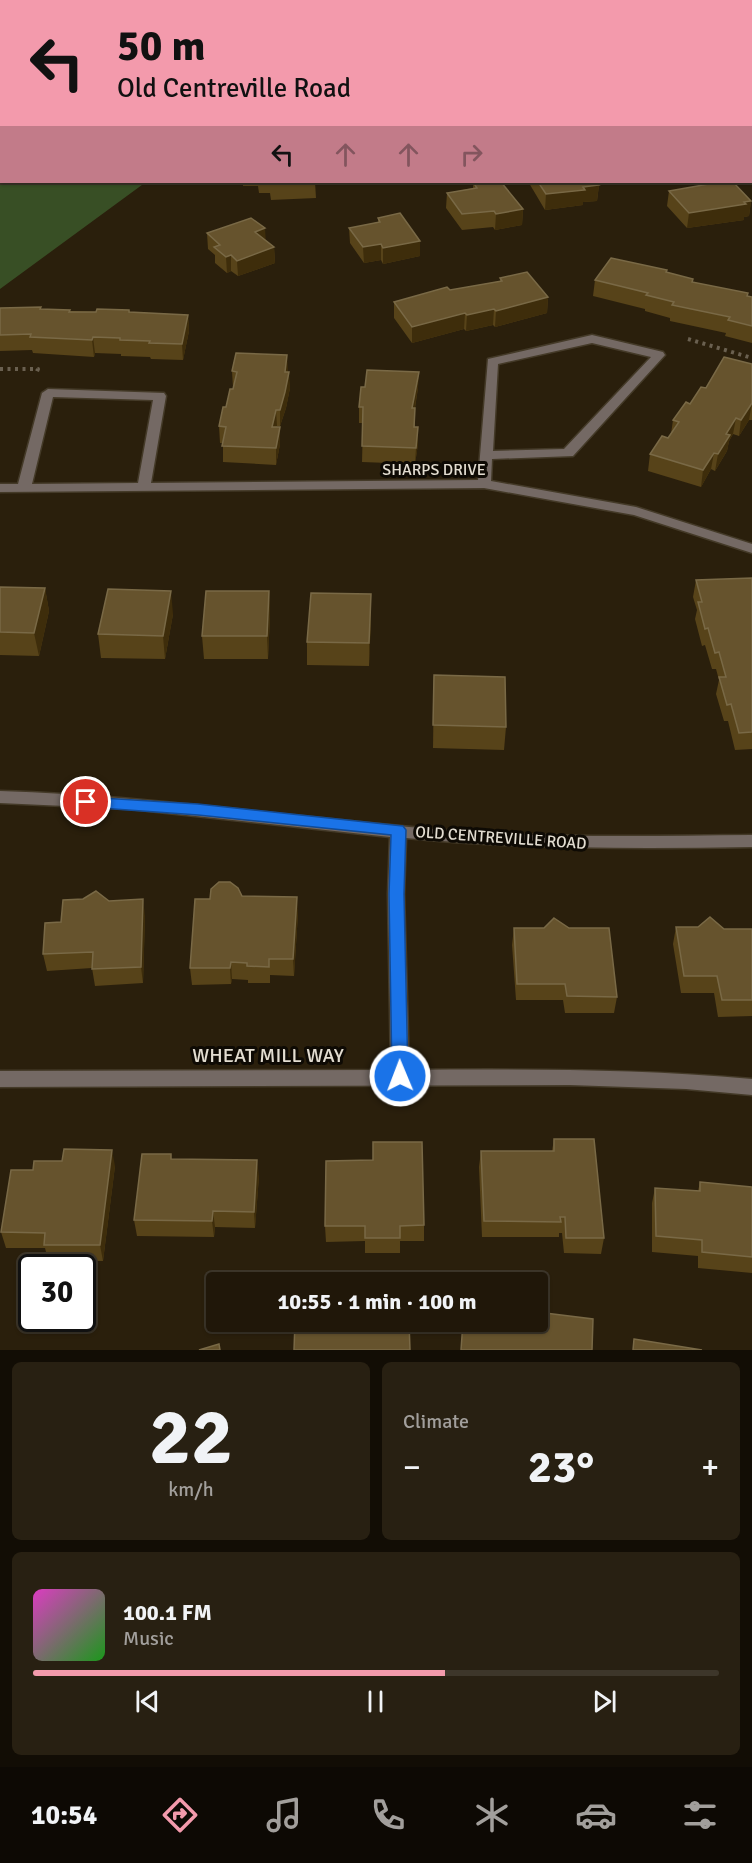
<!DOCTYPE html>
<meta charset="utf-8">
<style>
:root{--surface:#201709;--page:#282012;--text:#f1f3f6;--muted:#a29f9c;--line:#3d362a;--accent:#f39aac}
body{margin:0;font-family:Signika,sans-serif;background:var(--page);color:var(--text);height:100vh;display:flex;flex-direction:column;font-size:22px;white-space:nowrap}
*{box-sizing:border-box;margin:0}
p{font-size:20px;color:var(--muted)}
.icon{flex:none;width:33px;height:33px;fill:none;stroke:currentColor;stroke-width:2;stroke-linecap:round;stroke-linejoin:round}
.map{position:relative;height:1350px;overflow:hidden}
.drawer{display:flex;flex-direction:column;gap:12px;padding:12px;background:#120d05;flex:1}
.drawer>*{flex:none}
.banner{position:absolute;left:0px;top:0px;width:753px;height:183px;box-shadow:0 2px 4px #0004,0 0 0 2px var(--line);background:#f39aac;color:#111;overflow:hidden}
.speed{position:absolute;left:18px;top:1254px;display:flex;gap:12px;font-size:30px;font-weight:700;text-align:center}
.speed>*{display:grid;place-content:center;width:78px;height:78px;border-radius:50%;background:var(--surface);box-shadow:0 2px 4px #0004,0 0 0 2px var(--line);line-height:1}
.speed .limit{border:3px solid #111;border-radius:9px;background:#fff;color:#111}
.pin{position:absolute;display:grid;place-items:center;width:51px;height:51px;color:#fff;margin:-26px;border:3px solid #fff;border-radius:50%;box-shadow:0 2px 6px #0007}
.me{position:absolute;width:66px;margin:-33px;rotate:359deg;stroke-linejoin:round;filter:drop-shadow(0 0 4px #0008)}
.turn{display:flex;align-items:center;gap:21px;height:126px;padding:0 18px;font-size:27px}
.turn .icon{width:78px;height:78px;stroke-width:2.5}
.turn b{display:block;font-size:42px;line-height:51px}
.lanes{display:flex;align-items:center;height:57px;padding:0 18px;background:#0003;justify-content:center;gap:30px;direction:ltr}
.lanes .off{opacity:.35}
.big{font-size:45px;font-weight:700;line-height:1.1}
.drawer .widget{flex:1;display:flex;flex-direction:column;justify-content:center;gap:9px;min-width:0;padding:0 21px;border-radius:9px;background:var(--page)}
.drawer .dial{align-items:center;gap:0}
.dial b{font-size:78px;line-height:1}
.song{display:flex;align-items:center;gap:18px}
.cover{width:72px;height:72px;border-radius:9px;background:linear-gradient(135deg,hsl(310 70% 55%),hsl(120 70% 35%))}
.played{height:6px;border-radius:3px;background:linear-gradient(90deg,var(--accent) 60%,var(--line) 60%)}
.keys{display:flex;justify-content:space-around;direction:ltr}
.heat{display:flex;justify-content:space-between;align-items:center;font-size:33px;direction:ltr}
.drawer .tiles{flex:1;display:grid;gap:12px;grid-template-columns:1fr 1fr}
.widget:last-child{grid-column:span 2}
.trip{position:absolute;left:206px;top:1272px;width:342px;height:60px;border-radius:6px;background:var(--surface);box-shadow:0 2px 4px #0004,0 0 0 2px var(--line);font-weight:700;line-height:60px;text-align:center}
.tabs{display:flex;height:96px;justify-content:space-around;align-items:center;background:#0d0904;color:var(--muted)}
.tabs .icon{width:42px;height:42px}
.tabs .active{color:var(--accent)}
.tabs b{font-size:27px;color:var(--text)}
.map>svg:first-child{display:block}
</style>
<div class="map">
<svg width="752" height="1350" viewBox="0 0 752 1350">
<rect width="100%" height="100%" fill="#2a1f0c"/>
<!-- green -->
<path fill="#384f25" d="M0,152L2,182H146L0,289Z"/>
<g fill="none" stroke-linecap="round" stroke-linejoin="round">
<!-- minor casing -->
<g stroke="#443a28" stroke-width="3">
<g id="minor">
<path d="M282,0H293L294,2H283Z"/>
<path d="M592,335L663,352L665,355L573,456L492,459L491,481L636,507L752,544V553L634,515L484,488L0,492V484H18L42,393L48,389L164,393L166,396L151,483L478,480L488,359ZM592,343L651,357L564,449L493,451L498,364ZM53,397L153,400L138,483L32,484Z"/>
<path d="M0,791C153,796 305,819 457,831C555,838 653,836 752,835V847C636,849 522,849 406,838L404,894L409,1070C524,1069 638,1069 752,1079V1095L686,1089L570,1085L0,1087V1071L391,1070L388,894L390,837L130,809L0,803Z"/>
</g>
</g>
<!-- path-far1 -->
<path stroke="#6a6050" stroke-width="3" stroke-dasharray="2 3" stroke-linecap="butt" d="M575,0L579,2"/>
<!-- path -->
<g stroke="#6a6050" stroke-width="4" stroke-dasharray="3 4.5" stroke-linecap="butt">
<path d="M688,339L752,358"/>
<path d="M0,369H38L36,374"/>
</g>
<!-- minor -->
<use href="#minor" fill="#746964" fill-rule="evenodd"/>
</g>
<!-- wall -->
<g fill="#574319">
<path d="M382,0H433V2H383Z"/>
<path d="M637,0H711V2H641Z"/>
<path d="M0,84H2V133L0,131Z"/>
<path d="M243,182H315L316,198L271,200L270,193H259L258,186H243Z"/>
<path d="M473,182L523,209L522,225L495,230L493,227L462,230L446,208L447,193L473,188Z"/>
<path d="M529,182H596L599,185L597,201L583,202V205L545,210L529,183Z"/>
<path d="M669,191L751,201L749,216L744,217V220L687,228L667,206Z"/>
<path d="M378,218L420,241V256L383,264L381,260L364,263L350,243L349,228L378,222Z"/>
<path d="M265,228V241L274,247L275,263L238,276L231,271L227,273L215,263V255L208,249L207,233Z"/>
<path d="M667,270V272L693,282L752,297V343L725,336L726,333L670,321V318L645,311V309L593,296L595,280Z"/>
<path d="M500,278L548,297L547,313L495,327L493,325L466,331L464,329L412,343L394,318V302L450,290L500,281Z"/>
<path d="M0,308L96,312L129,310L130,312L188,315L189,331L183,360L151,359L150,357L121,356V354L95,353L94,357L33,353L32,350L0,351Z"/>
<path d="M752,364V420H749L739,436L733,434L729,441L727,451L715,471L711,469L701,487L648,471L650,454L668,438L671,434L673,420L706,388Z"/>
<path d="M232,371L288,372L290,388L286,408L280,426H277V427L280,444L276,465L223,462V443H220L219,426L233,388Z"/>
<path d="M418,388L415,408V427L418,444L415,464L362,462L363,423H359V407Z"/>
<path d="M752,578V749L735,750L728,721H724L716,694L719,680L716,669H712L705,645L702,646L695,619L697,610L693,597L696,580Z"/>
<path d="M0,587L45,588L49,611L39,656L0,655Z"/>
<path d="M269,591L270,615L268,659H204L202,636Z"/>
<path d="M371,594V617L369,666L307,665V642Z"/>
<path d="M173,614L165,659L101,658L98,634Z"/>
<path d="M434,675L506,727L504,750L433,748Z"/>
<path d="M242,896L298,913L294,976L270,975V983H248V980L232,979L231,984L192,985L190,968L210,899Z"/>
<path d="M109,901L145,916L143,983L95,986L92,968L47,971L43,954Z"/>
<path d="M676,927L724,929H752V1016L718,1017L714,993H681L673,944Z"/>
<path d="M514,928L617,997L614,1013H565L563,1000H516L512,945Z"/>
<path d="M554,1139L604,1238L601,1254L564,1253L562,1233H559V1237H482L479,1167L481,1151H552Z"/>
<path d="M172,1159L259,1176L255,1228L215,1227L214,1237L137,1236L134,1220Z"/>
<path d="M115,1166L103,1261L48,1260L45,1248H6L1,1232L33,1170Z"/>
<path d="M700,1182L752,1187V1273L698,1268V1256L652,1252V1203L655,1188L698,1191Z"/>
<path d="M424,1225V1241H400V1253H365V1241L326,1242L325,1226Z"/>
</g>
<!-- shaded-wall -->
<g fill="#3e2d0b">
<path d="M222,0H231V2H218Z"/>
<path d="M696,0H711V2H693Z"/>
<rect x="0" y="19" width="2" height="14"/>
<path d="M599,185L597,201L583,202V205L545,210L546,194L583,187Z"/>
<path d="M751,201L749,216L744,217V220L687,228L689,213Z"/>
<path d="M523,209L522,225L495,230L496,214Z"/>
<path d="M265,228L266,244L255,232Z"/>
<path d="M420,241V256L383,264V248Z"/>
<path d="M381,244V260L364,263L363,247Z"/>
<path d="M274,247L275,263L238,276L237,261Z"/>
<path d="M231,255V271L227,273L226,257Z"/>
<path d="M548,297L547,313L495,327L496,311Z"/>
<path d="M494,309L493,325L466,331L467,315Z"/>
<path d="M465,313L464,329L412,343V327Z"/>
<path d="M188,315L189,331L183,360L182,344Z"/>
<path d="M93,337L95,353L94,357L92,340Z"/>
<path d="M287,355L288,371L285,388V372Z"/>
<path d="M289,372L290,388L286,408L280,426V410Z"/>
<path d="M419,372L418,388L412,424V408Z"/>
<path d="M752,403L749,420L739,436L741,420Z"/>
<path d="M276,410L277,426L273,444L272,427Z"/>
<path d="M736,418L733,434L729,441L727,451L715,471L718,454L726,434Z"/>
<path d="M280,427V444L276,465V448Z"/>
<path d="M418,427V444L415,464L416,448Z"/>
<path d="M714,453L711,469L701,487L703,470Z"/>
<path d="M45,588L49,611L39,656L34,633Z"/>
<path d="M171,591L173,614L165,659L163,636Z"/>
<path d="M269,591L270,615L268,659L267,636Z"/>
<path d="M371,594V617L369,666V643Z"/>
<path d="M297,897L298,913L294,976L293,959Z"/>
<path d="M143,899L145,916L143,983L141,967Z"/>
<path d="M231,962L232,979L231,984L230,968Z"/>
<path d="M112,1150L115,1166L103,1261L100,1245Z"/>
<path d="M257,1160L259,1176L255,1228L254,1212Z"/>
<path d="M213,1211L215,1227L214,1237L212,1221Z"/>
</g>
<!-- building -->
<g fill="#66532d" stroke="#796946" stroke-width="1.5">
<path d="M0,0H35V2H2V19H0Z"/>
<path d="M174,0H222L218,2H177Z"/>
<path d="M674,0H696L693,2H678Z"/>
<rect x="0" y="84" width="2" height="28"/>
<path d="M270,182H315L270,184Z"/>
<path d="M473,182H501L523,209L496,214L494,211L462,214L447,193L477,188Z"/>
<path d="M538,182H596L599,185L583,187L585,190L546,194Z"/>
<path d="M720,182H733L751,201L744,202L746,204L689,213L669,191Z"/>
<path d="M400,213L420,241L383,248L381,244L363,247L349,228L380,222L378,218Z"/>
<path d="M251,218L265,228L255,232L274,247L237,261L231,255L226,257L214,247L220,245L207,233Z"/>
<path d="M611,258L667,270L666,272L693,279L692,282L748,293L747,296L752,297V326L728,320L730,317L672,305L674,302L646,295L648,293L595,280Z"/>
<path d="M527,272L548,297L496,311L494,309L467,315L465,313L412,327L394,302L447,287L450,290L502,281L500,278Z"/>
<path d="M41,307L40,309L70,310L69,312H96L97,309L129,310V312L188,315L182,344L149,343L150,341L120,340V338L93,337L92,340L30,337L31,334L0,335V308Z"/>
<path d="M236,353L287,355L285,372H289L285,392L280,410H276L272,427H280L276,448L222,446L226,427L219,426L223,407H226L230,389H233L237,372L232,371Z"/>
<path d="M724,357L752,364V403L741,420L736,418L726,434L730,435L718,454L714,453L703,470L650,454L662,436L668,438L679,422L673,420L686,402L690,404L701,387L706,388Z"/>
<path d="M367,370L419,372L412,408H415L414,427H418L416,448L362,446L363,407H359L361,387H365Z"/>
<path d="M752,578V732L739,733L731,704L727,705L719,677H726L719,652L715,653L708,628L705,629L698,602H702L696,580Z"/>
<path d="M0,587L45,588L34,633L0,632Z"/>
<path d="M108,589L171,591L163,636L98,634Z"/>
<path d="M206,591H269L267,636H202Z"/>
<path d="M311,593L371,594L369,643L307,642Z"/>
<path d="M434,675L505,677L506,727L433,725Z"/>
<path d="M219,882H230L238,888L242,896L297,897L293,959H269V967L247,966V963L231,962L230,968H190L195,899H210L211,889Z"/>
<path d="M96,891L109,901L143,899L141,967L92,969L93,952L43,954L45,923L61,922L63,900L83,899Z"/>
<path d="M710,917L724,929H752V1000H722L717,976H684L676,927H698Z"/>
<path d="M554,918L569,928H609L617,997L567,996L565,984H517L514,928H544Z"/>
<path d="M554,1139H594L604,1238H566L565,1217H560L561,1222L484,1221L481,1151H554Z"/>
<path d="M373,1142H422L424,1225L400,1226V1238H365V1226H325L326,1161L373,1160Z"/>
<path d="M64,1149L112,1150L100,1245H44L45,1233L1,1232L11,1170H33L34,1161H62Z"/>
<path d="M142,1154H171V1159L257,1160L254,1212L213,1211L212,1221L134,1220Z"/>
<path d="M700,1182L752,1187V1257L702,1252V1240L656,1236L655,1188L700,1191Z"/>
<path d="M537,1312L593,1319L592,1350H461L463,1322H537Z"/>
<path d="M295,1322H409L410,1350H294Z"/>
<path d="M634,1339L702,1350H633Z"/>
<path d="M219,1344L220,1350H199Z"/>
</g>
<!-- route -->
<path fill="#1a73e8" stroke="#114b97" stroke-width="1.5" d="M86,797L198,804L403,826L406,830L404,894L408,1076L406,1081L400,1083L394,1081L392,1076L389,894L391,835L198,815L86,807L81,806L79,802L81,798Z"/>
<g text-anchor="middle" stroke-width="6" stroke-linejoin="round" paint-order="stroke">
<!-- street labels -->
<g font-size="16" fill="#e3ddd1" stroke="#0e0a04">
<text x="434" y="475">SHARPS DRIVE</text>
<text transform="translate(501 837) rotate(4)" y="6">OLD CENTREVILLE ROAD</text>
</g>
<!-- near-street labels -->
<g font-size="20" fill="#e3ddd1" stroke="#0e0a04">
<text x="268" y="1062">WHEAT MILL WAY</text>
</g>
</g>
</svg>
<div class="speed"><div class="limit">30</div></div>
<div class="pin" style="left:86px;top:802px;background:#d93025"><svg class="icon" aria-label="arrive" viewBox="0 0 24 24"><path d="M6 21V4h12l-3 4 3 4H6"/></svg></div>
<svg class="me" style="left:400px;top:1076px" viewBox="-20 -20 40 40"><circle r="17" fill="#1a73e8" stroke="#fff" stroke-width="3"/><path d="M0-11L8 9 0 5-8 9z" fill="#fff"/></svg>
<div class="trip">10:55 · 1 min · 100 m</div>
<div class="banner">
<div class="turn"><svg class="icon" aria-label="left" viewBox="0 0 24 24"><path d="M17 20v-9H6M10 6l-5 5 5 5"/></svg><div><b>50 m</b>Old Centreville Road</div></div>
<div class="lanes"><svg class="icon" aria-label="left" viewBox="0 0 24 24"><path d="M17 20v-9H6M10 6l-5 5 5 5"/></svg><svg class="icon off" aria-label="ahead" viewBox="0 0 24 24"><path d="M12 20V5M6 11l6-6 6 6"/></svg><svg class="icon off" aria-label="ahead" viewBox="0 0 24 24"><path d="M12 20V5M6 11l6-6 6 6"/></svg><svg class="icon off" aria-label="right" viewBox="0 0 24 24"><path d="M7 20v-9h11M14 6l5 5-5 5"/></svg></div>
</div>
</div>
<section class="drawer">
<div class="tiles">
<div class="widget dial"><b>22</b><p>km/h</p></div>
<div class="widget"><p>Climate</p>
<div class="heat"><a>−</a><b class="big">23°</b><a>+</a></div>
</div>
<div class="widget">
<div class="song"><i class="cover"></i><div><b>100.1 FM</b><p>Music</p></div></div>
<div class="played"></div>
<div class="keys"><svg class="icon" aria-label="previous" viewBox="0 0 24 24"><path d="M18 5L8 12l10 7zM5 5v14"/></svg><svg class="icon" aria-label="pause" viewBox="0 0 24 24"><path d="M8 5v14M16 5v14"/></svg><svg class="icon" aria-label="next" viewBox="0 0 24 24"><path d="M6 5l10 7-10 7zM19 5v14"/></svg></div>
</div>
</div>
</section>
<nav class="tabs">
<b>10:54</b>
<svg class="icon active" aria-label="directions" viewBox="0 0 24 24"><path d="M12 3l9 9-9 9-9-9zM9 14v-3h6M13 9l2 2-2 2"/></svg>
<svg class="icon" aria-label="music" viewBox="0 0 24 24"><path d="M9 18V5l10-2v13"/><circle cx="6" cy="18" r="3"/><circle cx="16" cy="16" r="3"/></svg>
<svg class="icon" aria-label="phone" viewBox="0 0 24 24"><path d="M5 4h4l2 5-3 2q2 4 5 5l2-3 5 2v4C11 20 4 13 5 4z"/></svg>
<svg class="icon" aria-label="climate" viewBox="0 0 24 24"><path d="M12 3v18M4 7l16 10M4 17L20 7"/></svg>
<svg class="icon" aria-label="car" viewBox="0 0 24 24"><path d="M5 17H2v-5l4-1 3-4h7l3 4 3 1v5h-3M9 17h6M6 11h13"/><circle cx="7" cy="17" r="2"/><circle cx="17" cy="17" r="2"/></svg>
<svg class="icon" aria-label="filters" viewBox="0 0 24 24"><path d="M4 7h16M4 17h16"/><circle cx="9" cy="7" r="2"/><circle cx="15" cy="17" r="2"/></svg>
</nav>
